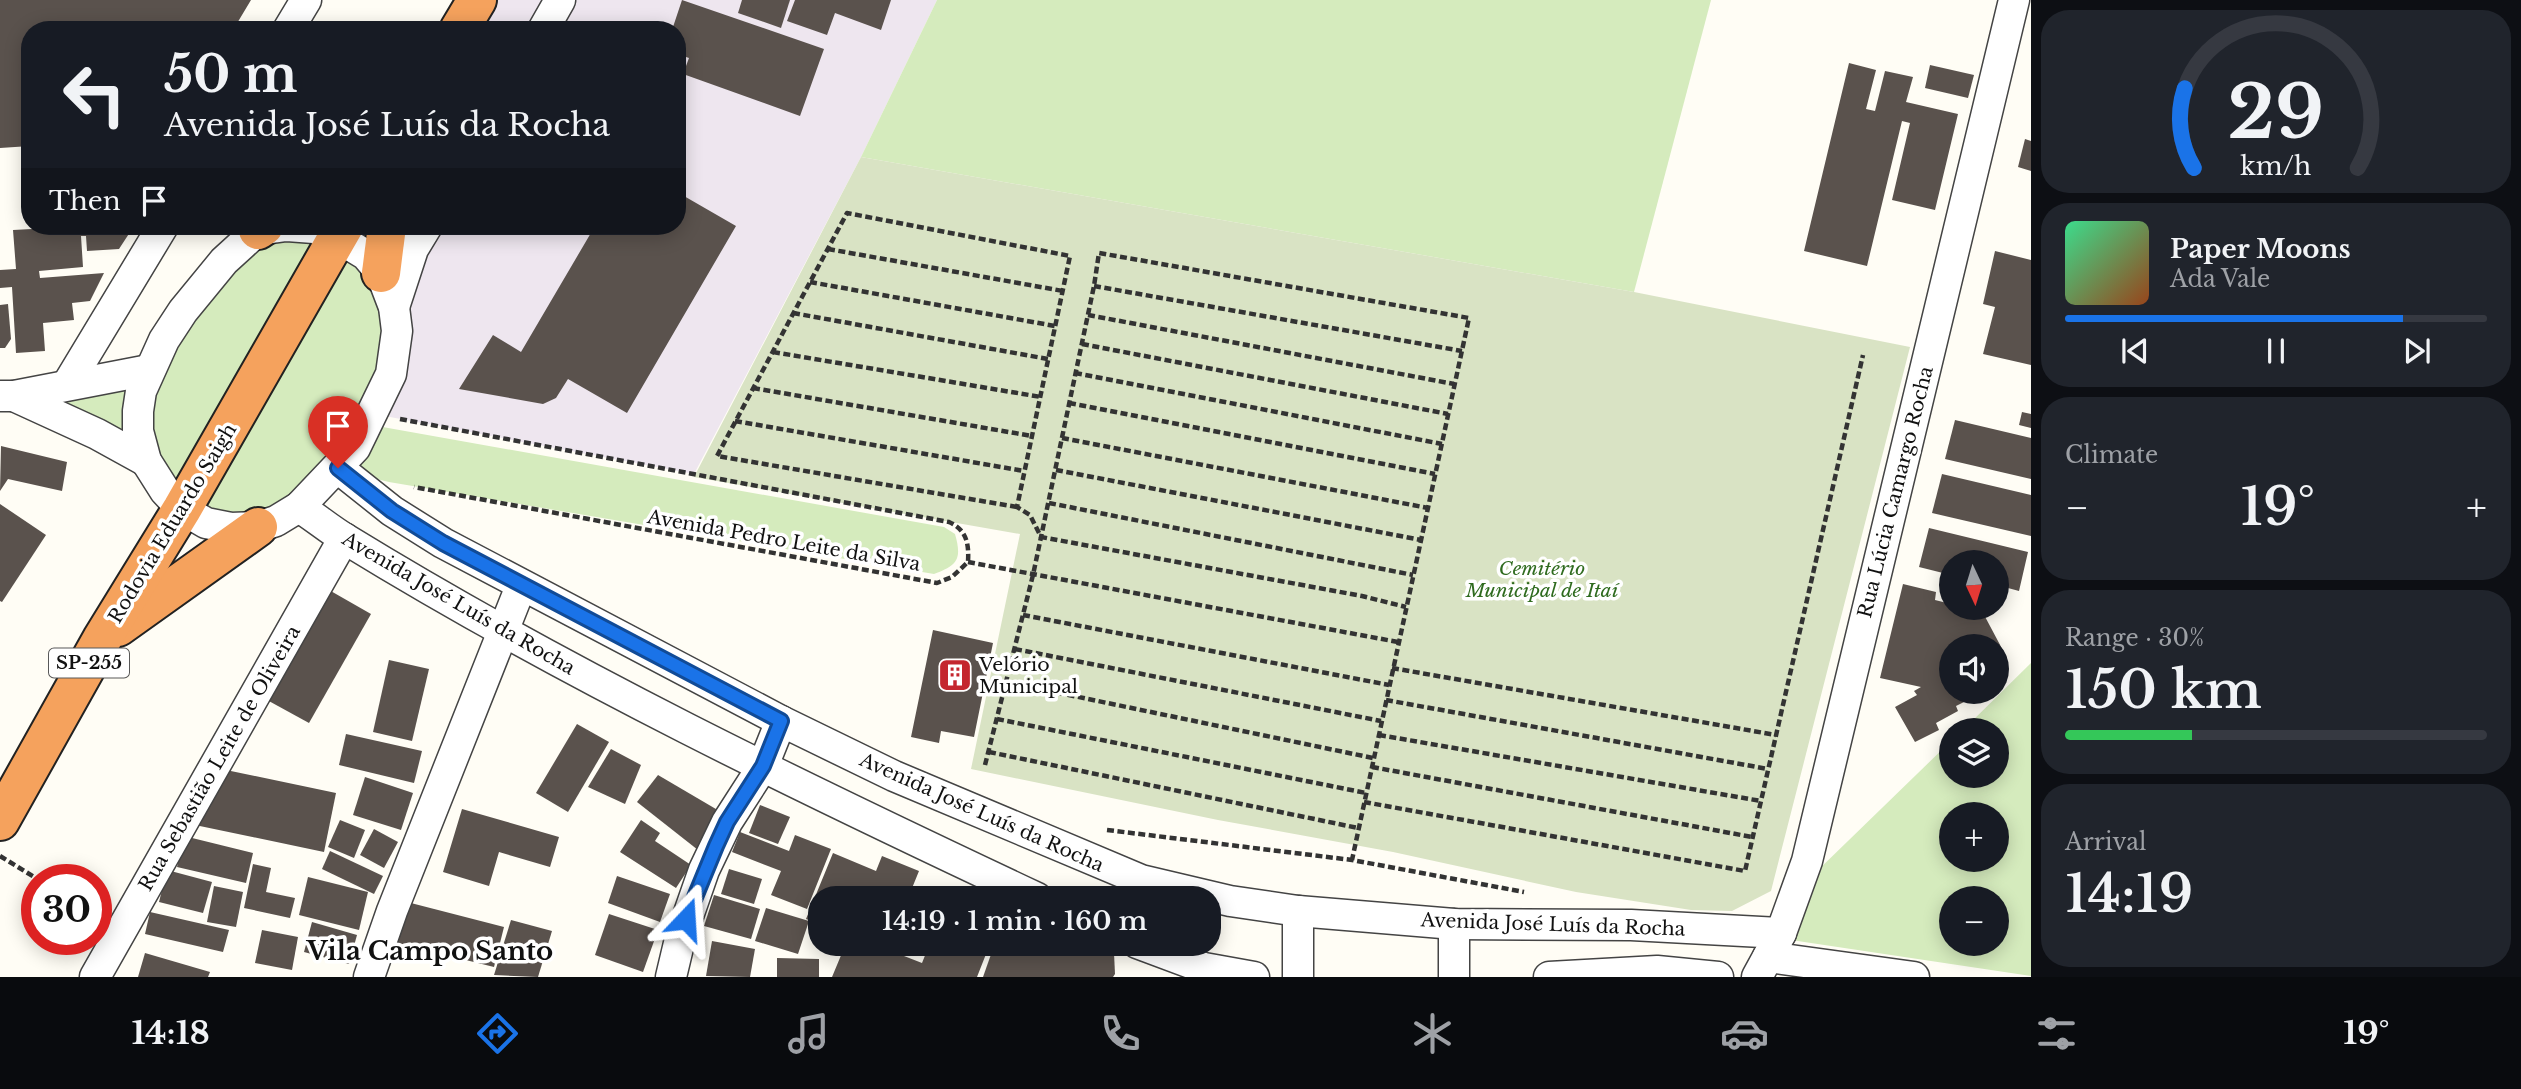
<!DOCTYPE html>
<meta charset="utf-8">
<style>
:root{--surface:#171b24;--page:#20242c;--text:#f1f3f6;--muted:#9ea1a6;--line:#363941;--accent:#1a73e8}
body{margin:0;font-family:"Libre Baskerville",serif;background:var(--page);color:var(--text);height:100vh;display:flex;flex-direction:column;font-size:26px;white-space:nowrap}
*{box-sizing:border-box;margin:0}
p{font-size:23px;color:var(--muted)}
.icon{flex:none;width:38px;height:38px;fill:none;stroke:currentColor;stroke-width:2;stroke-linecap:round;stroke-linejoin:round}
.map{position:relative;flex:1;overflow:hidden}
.details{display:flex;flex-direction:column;gap:10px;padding:10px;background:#0d0f14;width:490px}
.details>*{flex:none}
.banner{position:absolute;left:21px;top:21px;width:665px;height:214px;border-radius:28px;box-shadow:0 4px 18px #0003;background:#171b24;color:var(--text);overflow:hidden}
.needle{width:46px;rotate:176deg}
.controls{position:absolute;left:1939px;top:550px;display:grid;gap:14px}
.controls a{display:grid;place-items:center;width:70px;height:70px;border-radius:50%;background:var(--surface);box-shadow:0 4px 18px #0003;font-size:35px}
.speed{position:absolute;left:21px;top:864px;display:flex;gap:14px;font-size:35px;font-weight:700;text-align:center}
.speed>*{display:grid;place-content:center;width:91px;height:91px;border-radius:50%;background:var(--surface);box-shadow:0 4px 18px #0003;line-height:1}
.speed .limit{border:10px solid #d22;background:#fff;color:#111}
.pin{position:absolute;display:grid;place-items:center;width:60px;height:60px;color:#fff;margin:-72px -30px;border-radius:50% 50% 50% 0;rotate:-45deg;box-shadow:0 0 7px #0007}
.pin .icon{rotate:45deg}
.me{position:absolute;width:77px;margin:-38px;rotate:20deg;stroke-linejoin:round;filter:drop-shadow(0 0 5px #0008)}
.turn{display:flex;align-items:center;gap:24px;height:147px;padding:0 28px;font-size:32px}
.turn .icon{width:91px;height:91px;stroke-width:2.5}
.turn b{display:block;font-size:49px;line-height:60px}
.then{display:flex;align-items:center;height:66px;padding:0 28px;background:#0003;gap:14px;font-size:26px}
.big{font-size:52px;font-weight:600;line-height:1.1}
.details .card{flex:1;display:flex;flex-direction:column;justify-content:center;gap:10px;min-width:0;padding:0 24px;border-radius:28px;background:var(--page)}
.details .dial{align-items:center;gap:0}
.dial svg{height:182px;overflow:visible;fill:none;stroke:var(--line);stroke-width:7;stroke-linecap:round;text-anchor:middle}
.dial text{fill:var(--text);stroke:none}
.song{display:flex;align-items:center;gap:21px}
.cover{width:84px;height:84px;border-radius:10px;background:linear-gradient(135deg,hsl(150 70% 55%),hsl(20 70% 35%))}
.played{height:7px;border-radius:4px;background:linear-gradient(90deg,var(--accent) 80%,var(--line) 80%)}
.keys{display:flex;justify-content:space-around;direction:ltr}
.heat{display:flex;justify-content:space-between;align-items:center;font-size:38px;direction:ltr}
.charge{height:10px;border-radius:5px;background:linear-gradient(90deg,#34c759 30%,var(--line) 0)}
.trip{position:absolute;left:808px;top:886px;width:413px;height:70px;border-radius:28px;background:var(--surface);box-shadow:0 4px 18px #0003;font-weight:600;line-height:70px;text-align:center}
.tabs{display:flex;height:112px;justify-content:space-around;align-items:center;background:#090b0e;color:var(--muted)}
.tabs .icon{width:49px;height:49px}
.tabs .selected{color:var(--accent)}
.tabs b{font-size:32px;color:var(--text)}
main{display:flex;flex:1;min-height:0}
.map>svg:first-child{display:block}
</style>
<main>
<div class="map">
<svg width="2031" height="977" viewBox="0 0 2031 977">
<rect width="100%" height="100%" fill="#fffdf5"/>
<!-- industrial -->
<path fill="#eee6ef" d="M482,0H937L861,157L694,474L374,414L352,226H677V30H464Z"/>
<!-- green -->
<g fill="#d5ebbd" fill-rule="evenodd">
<path d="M937,0H1711L1634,292L861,157Z"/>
<path d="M298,237L325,245L180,496L159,468L148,417L152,383L177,334L266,238Z"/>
<path d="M340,251L358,264L375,286L386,330L381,380L356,425L290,501L233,520L192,507Z"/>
<path d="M140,376L135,442L21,398Z"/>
<path d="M377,426L944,527L955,534C962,559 958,565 934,574L389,482L348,472Z"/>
<path d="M2031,663V976L1791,940L1814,874L1951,741V775H1997V730H1963ZM1951,814H1997V859H1951ZM1951,898H1997V943H1951Z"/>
</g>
<!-- cemetery -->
<path fill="#d9e3c4" d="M861,157L1634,292L1910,347L1771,891L1732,911L1691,910L1576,892L1393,852L1218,820L971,769L1020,534L694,477Z"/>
<!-- building -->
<g fill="#5a524d">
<path d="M0,0H251L233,30H30V146L0,148Z"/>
<path d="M682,0L824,49L800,116L683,74L689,58L677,54V30H672Z"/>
<path d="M742,0H790L781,28L738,13Z"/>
<path d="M795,0H891L881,30L835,13L827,35L787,21Z"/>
<path d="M1849,63L1876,70L1866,109L1875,111L1885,71L1913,77L1906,102L1958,114L1935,210L1892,200L1910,123L1902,121L1867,266L1804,251Z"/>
<path d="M1930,65L1974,75L1968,98L1925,88Z"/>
<path d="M2025,139L2031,141V171L2018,167Z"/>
<path d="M677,192L736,226L627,413L568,379L556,398L543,404L459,389L493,335L521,352L595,226H677Z"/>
<path d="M32,226H134L119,249L87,251L86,236H81L83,267L39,271L40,278L104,273L90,301L72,303L74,320L43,323L45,351L16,353L12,287L0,288V270L16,269L13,230L32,229Z"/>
<path d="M1995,251L2031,260V365L1983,354L1995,307L1983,304Z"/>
<path d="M8,304L11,339L5,348H0V305Z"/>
<path d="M2022,412L2031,414V428L2019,425Z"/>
<path d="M1955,420L2031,438V479L1945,459Z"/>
<path d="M1,446L67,462L62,491L8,479L0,491Z"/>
<path d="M1942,474L2031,495V536L1932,513Z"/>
<path d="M0,504L46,535L2,602L0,601Z"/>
<path d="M1929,528L2028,552L2019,591L1997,585V562H1951V575L1919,567Z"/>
<path d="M1903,584L1936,592L1935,600L1951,604V607L1982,611L2007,658L1997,663V646H1951V691H1973L1976,696L1956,706L1958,711L1936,723L1939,730L1915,742L1895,707L1917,695L1914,691L1921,687L1880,678Z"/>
<path d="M329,590L371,614L309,723L267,700Z"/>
<path d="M933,630L993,643L974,737L941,731L939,743L911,737Z"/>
<path d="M389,660L429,669L412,741L373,732Z"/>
<path d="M577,724L609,742L568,812L536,793Z"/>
<path d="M346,734L422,751L414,783L339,765Z"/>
<path d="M611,749L641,765L625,804L588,787Z"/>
<path d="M226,770L336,793L324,852L195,825Z"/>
<path d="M658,775L721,812L698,850L637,802Z"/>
<path d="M365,777L413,793L401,830L353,815Z"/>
<path d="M760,805L790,817L778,844L749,833Z"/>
<path d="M462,809L559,837L550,867L499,852L489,886L443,872Z"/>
<path d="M340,820L365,830L354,858L328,847Z"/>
<path d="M641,820L660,833L655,841L691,865L676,888L620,852Z"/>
<path d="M374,829L398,842L384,868L360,855Z"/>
<path d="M740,832L789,851L795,835L831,849L807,909L771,895L781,871L732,852Z"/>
<path d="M184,836L253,853L246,883L177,867Z"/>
<path d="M330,851L383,876L374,894L322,869Z"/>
<path d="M833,853L876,871L882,856L919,871L908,898H821V925L806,919Z"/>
<path d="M253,864L271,868L266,892L295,898L290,918L244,908Z"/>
<path d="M729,869L762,879L754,904L721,894Z"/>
<path d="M167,870L212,882L203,913L159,902Z"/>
<path d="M617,876L670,894L660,922L608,903Z"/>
<path d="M308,877L368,892L359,930L299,915Z"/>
<path d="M214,886L243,892L236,927L207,922Z"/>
<path d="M714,895L760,909L751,939L704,926Z"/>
<path d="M407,902L504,927L494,967L397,943Z"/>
<path d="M766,908L809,921L798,954L755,941Z"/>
<path d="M150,912L229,930L223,952L145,934Z"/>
<path d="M609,914L658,930L643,972L595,955Z"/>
<path d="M511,920L552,931L538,977L494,975Z"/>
<path d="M312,922L357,935L349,964L304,952Z"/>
<path d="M262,930L298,937L292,970L255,963Z"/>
<path d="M712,941L755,949L750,977L706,976Z"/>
<path d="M827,943H889L886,949L922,963L930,943H981L980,946L988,949L977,977H832L842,953L825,946Z"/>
<path d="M995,943H1107L1114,953L1115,974L1113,977H983Z"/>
<path d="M145,953L210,972L208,977H138Z"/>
<path d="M777,958L819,959V977H777Z"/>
</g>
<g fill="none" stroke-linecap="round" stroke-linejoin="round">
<!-- minor casing -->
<g stroke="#444" stroke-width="33">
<g id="minor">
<path d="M288,30L306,0"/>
<path d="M543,30L560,0"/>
<path d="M286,226L258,230L224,261L183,311L164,340L141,391L138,411V431L146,461L165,491L182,509L206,523L231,528L258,527L276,521L299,507L355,448L391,374L397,331L394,307L381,273L366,255L338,238L314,228L287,226"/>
<path d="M394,307L413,249L427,226"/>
<path d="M67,385L163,226"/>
<path d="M0,396H14L149,370"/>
<path d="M14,396L97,434L146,461"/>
<path d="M338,468L392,511L443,543L781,721L894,776L1141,880L1230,901L1298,911L1454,924L1631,925L1781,933"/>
<path d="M299,507C315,517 330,530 347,540C567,675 803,788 1037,898"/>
<path d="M1137,943L1204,968L1254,977"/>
<path d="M1768,957L1914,977"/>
<path d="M95,977L344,538"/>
<path d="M369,977L392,911L521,586"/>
<path d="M671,977L680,939L704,870L727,822L763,766L781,721"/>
<path d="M1298,977V911"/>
<path d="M1454,977V924"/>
<path d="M1549,977L1657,971L1718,977"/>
<path d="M1757,977L1781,933L1807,861L2014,0"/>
</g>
</g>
<!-- highway casing -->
<g stroke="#222" stroke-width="42">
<g id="highway">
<path d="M459,30L477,0"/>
<path d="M258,230L264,226"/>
<path d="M381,273L387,226"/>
<path d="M118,627L258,527"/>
<path d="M0,821L102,639L182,509L344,226"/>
</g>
</g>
<!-- path -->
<g stroke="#333" stroke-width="4.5" stroke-dasharray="7 3.5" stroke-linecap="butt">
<path d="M828,249L1063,291"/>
<path d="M810,282L1055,326"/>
<path d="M1094,286L1462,351"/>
<path d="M793,313L1048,359"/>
<path d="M1088,315L1454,384"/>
<path d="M1082,344L1448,414"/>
<path d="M773,352L1041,397"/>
<path d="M1075,373L1442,444"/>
<path d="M753,388L1032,436"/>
<path d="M1069,403L1435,474"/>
<path d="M400,419L949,522C967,530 969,544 968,562L952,577L937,583L414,487"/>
<path d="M735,421L1024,471"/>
<path d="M1062,438L1428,508"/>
<path d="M1056,470L1421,540"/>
<path d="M1049,503L1413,575"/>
<path d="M1017,507L717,456L847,213L1070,256L1017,507L1030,515L1041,537L1362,596L1406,607"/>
<path d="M968,562L1398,642"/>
<path d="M1023,615L1389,685"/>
<path d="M1015,649L1381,721"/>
<path d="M1392,668L1776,735"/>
<path d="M1006,682L1373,758"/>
<path d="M1386,700L1768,769"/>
<path d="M997,719L1366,793"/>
<path d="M1379,735L1761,801"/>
<path d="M989,752L1358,828"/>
<path d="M985,765L1033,575L1094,286L1099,253L1469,318L1352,860"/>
<path d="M1372,767L1752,837"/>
<path d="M1364,802L1745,871L1863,355"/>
<path d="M1107,830L1352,860L1524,892"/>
<path d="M0,856L39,880"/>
</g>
<!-- minor -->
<use href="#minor" stroke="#fff" stroke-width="30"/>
<!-- highway -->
<use href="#highway" stroke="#f5a25d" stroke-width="38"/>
</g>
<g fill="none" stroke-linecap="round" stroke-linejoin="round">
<!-- route casing -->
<g stroke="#114b97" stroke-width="18">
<path id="route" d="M338,468L392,511L443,543L781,721L763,766L727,822L716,846L686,919"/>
</g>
<!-- route -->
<use href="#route" stroke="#1a73e8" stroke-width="12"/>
</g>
<!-- icons -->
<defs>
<g id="building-square" transform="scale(1.75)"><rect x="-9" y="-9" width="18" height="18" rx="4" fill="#c4262e" stroke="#fff"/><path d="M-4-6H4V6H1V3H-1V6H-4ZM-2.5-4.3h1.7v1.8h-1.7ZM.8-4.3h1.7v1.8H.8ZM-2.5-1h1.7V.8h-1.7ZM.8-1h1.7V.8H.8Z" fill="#fff"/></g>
</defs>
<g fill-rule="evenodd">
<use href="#building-square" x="955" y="675"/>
</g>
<g text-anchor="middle" stroke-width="7" stroke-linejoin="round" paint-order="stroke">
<!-- shield labels -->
<rect fill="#fff" stroke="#585858" stroke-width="2" x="49" y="648.5" width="80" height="29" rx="5"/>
<g font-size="18" font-weight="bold" fill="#111">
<text x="89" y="669">SP-255</text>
</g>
<!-- street labels -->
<g font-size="19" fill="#111" stroke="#fff">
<text transform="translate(1895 492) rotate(-76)" y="7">Rua Lúcia Camargo Rocha</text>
<text transform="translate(172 523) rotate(-59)" y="7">Rodovia Eduardo Saigh</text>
<text transform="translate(784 540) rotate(10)" y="7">Avenida Pedro Leite da Silva</text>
<text transform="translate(459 603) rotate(30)" y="7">Avenida José Luís da Rocha</text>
<text transform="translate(219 758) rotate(-60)" y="7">Rua Sebastião Leite de Oliveira</text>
<text transform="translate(982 812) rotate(24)" y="7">Avenida José Luís da Rocha</text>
<text transform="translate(1553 924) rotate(2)" y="7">Avenida José Luís da Rocha</text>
</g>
<!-- park labels -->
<g font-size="19" font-style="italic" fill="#2f6b1f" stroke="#fff">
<text x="1542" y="575">Cemitério<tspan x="1542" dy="22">Municipal de Itaí</tspan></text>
</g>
<!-- poi labels -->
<g font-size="19" fill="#111" stroke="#fff" text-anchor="start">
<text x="979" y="671">Velório<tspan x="979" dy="22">Municipal</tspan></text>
</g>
<!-- district labels -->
<g font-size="26" font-weight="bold" fill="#111" stroke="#fff">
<text x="430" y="960">Vila Campo Santo</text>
</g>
</g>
</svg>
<div class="controls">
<a><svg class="needle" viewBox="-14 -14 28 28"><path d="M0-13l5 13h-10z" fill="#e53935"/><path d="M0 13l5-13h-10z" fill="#9ea1a6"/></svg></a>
<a><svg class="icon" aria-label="sound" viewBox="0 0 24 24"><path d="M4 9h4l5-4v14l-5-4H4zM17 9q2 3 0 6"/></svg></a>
<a><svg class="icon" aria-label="layers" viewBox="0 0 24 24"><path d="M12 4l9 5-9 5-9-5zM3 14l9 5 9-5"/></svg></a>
<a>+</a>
<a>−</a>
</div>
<div class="speed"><div class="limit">30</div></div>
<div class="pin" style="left:338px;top:468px;background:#d93025"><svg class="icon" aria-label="arrive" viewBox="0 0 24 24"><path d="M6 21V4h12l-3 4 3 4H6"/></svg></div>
<svg class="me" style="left:686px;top:919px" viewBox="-20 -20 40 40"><path d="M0-17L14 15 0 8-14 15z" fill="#1a73e8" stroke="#fff" stroke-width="4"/></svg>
<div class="trip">14:19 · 1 min · 160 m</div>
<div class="banner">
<div class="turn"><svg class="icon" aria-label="left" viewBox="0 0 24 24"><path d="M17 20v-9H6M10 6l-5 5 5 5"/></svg><div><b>50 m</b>Avenida José Luís da Rocha</div></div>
<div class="then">Then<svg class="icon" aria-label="arrive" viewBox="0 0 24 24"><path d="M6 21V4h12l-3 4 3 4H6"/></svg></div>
</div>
</div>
<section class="details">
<div class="card dial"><svg viewBox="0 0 100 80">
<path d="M14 69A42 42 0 1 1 86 69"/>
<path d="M14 69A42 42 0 0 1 10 34" stroke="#1a73e8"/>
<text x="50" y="56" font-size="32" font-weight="700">29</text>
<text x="50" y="72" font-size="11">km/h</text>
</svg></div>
<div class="card">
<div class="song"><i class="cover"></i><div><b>Paper Moons</b><p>Ada Vale</p></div></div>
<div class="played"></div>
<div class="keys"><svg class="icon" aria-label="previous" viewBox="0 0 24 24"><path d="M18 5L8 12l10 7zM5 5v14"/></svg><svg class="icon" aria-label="pause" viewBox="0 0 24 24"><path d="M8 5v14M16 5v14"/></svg><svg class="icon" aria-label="next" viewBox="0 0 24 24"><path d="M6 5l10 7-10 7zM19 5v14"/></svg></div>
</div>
<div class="card"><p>Climate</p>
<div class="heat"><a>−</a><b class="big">19°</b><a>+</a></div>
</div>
<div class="card"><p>Range · 30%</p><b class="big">150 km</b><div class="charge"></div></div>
<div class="card"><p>Arrival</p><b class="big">14:19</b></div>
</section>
</main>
<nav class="tabs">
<b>14:18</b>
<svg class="icon selected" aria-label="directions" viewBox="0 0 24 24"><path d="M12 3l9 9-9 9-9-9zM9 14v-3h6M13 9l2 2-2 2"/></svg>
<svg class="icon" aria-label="music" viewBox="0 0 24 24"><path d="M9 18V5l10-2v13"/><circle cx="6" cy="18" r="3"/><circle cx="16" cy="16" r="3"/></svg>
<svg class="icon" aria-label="phone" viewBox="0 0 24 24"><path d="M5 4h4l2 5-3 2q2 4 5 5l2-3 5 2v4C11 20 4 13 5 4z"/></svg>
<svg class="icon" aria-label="climate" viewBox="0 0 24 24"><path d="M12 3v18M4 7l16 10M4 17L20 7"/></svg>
<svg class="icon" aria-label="car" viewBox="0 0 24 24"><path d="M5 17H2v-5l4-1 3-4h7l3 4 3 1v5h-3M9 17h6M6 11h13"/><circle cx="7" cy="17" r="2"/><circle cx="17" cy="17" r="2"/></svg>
<svg class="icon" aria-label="filters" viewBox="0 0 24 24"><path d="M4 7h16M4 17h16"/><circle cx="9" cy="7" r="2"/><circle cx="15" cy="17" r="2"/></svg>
<b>19°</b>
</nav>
